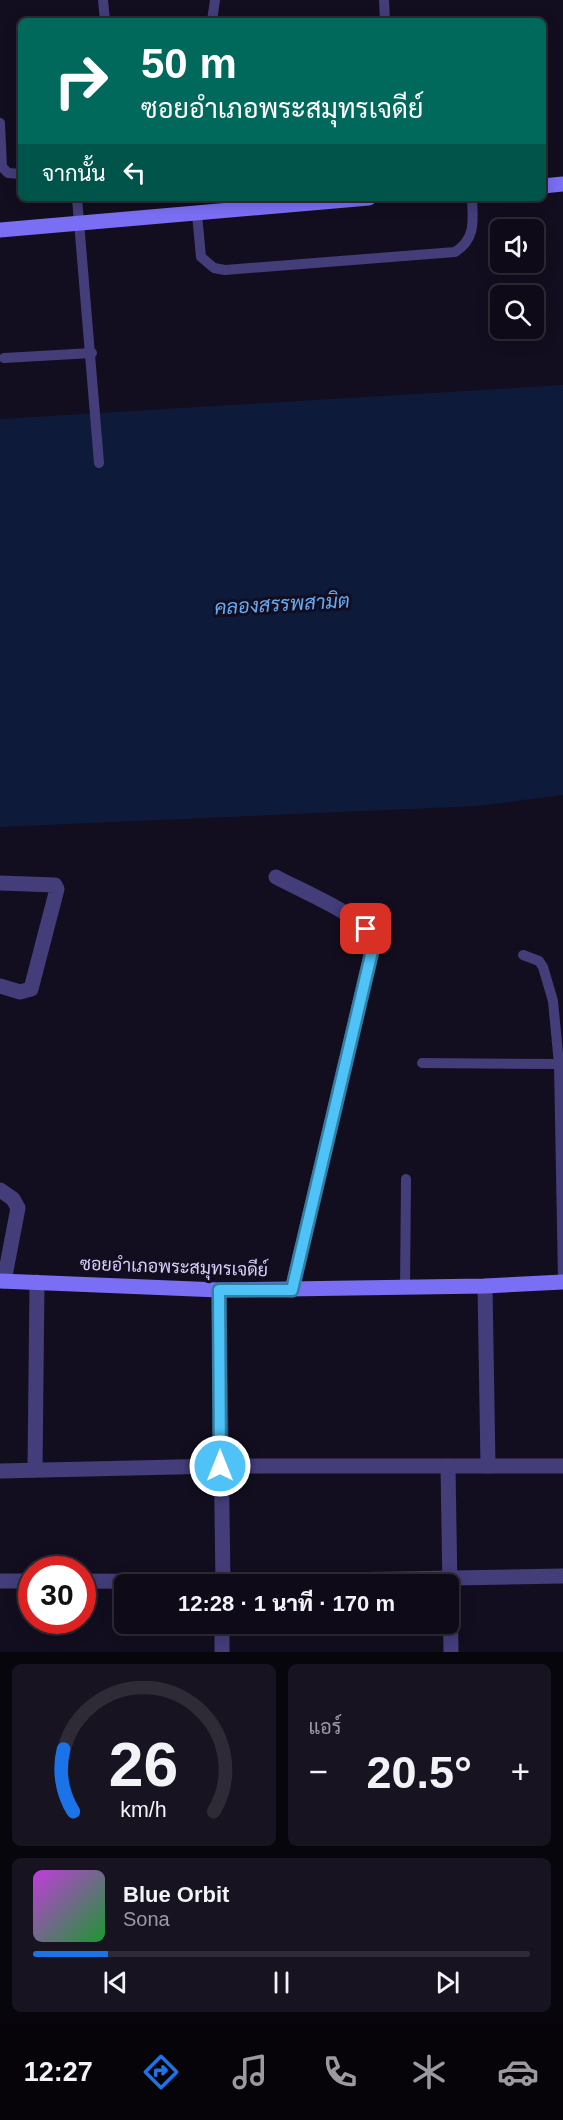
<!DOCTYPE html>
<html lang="th">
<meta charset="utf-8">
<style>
:root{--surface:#0e0a17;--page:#171320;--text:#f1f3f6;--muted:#9b9aa1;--line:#2e2b36;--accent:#1a73e8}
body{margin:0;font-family:Arial,Sarabun,sans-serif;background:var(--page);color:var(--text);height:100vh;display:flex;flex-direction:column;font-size:22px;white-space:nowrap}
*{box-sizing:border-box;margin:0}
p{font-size:20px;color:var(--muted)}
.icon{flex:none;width:33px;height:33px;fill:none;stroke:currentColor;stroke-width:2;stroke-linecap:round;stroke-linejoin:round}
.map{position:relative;height:1652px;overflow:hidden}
.panel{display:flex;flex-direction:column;gap:12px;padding:12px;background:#08060d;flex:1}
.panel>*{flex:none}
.top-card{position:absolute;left:18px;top:18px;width:528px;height:183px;border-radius:9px;box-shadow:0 3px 15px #0003,0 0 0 2px var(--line);background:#00695c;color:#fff;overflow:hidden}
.buttons{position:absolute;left:490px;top:219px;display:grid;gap:12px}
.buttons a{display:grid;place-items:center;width:54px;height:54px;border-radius:9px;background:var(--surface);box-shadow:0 3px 15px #0003,0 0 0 2px var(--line);font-size:30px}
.speed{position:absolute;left:18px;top:1556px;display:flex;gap:12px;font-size:30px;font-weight:700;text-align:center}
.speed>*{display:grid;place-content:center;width:78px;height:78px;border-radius:50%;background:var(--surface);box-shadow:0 3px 15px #0003,0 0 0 2px var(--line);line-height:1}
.speed .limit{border:9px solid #d22;background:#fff;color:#111}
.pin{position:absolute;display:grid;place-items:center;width:51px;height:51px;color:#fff;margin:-26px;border-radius:12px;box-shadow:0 3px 9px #0006}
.me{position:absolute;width:66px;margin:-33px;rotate:0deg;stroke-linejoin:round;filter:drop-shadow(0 0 4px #0008)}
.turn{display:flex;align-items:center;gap:21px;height:126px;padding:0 24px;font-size:27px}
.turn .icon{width:78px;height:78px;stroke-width:2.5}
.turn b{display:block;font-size:42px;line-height:51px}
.then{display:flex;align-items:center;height:57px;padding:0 24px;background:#0003;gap:12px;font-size:22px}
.big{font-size:45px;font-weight:800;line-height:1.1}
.panel .widget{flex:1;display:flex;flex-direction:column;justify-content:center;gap:9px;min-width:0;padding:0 21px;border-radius:9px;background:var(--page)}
.panel .dial{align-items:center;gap:0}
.dial svg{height:156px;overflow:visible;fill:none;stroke:var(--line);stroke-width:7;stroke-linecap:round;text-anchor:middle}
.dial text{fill:var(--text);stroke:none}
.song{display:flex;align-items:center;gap:18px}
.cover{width:72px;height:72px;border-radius:9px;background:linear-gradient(135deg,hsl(290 70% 55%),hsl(130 70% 35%))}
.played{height:6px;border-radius:3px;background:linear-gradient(90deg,var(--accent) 15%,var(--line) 15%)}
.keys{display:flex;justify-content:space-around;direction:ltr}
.heat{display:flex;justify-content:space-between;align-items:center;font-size:33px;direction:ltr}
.panel .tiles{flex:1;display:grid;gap:12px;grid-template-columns:1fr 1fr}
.widget:last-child{grid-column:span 2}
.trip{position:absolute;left:114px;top:1574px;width:345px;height:60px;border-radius:9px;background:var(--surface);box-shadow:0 3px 15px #0003,0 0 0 2px var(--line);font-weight:800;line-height:60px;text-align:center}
.menu{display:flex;height:96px;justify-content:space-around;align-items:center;background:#060409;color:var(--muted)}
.menu .icon{width:42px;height:42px}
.menu .current{color:var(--accent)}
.menu b{font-size:27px;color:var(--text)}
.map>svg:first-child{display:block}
</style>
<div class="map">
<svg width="563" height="1652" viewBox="0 0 563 1652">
<rect width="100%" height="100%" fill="#120e1f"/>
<!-- water -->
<path fill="#0d1a3a" d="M563,385V795L477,806L0,827V419Z"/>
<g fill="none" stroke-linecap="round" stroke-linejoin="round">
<!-- lane -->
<g stroke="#433d7a" stroke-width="10">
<path d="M103,0L105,21"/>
<path d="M384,0L385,21"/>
<path d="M212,21L215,0"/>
<path d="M0,123L2,167L8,173L21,174"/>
<path d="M77,198L99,463"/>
<path d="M197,214L201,257L214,268L225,270L455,252C476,239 473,221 472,198"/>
<path d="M4,358L92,353"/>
<path d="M523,955L539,961L543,967L553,1001L559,1064L563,1282"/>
<path d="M422,1063L559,1064"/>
<path d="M405,1288L406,1179"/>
</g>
<!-- street -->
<g stroke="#433d7a" stroke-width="15">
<path d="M276,877C300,890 348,910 366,929C372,935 372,942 372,951L292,1290"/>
<path d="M0,883L55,885L57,889L31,989L20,992L0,986"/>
<path d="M0,1190L13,1199L18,1208L4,1281"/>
<path d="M485,1286L488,1466"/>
<path d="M219,1290L223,1584"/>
<path d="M448,1466L451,1652"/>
<path d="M35,1470L37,1282"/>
<path d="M0,1471L220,1466H563"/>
<path d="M0,1581H32"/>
<path d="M82,1581L223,1582L563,1576"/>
<path d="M222,1652V1623"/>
</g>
<!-- secondary -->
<g stroke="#7a6ef4" stroke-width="15">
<path d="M543,186L563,184"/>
<path d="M0,230L369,198"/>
<path d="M0,1281L219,1290L485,1286L563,1282"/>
</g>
</g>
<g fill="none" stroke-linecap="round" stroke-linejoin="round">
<!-- route casing -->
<g stroke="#337fa1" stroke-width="15">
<path id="route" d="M220,1466L219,1290H292L372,951V938L366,929"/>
</g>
<!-- route -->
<use href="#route" stroke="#4fc3f7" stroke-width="10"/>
</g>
<g text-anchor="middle" stroke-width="6" stroke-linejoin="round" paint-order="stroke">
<!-- street labels -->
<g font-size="18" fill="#d8d0fb" stroke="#120e1f">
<text transform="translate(174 1267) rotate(2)" y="6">ซอยอำเภอพระสมุทรเจดีย์</text>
</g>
<!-- water labels -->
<g font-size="20" font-style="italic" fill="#66a9f3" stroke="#120e1f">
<text transform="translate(282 604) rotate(-3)" y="7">คลองสรรพสามิต</text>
</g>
</g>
</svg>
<div class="buttons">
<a><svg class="icon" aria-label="sound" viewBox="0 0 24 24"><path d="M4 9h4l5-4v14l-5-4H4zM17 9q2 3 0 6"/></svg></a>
<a><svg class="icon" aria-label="search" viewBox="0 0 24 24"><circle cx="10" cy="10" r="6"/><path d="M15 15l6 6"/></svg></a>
</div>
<div class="speed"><div class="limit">30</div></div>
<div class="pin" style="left:366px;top:929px;background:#d93025"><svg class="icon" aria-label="arrive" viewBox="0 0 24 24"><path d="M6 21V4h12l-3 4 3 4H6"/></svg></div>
<svg class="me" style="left:220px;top:1466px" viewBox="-20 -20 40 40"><circle r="17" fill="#4fc3f7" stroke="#fff" stroke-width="3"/><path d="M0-11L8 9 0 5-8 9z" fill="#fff"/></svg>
<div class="trip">12:28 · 1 นาที · 170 m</div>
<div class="top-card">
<div class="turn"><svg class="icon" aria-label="right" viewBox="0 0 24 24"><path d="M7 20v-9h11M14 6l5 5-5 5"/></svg><div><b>50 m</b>ซอยอำเภอพระสมุทรเจดีย์</div></div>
<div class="then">จากนั้น<svg class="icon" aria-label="left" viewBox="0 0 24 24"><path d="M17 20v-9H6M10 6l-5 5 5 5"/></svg></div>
</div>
</div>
<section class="panel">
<div class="tiles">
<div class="widget dial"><svg viewBox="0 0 100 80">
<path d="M14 69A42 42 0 1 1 86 69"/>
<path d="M14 69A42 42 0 0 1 9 37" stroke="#1a73e8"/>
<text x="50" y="56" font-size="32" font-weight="700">26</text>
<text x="50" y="72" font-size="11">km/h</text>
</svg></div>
<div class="widget"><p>แอร์</p>
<div class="heat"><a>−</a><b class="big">20.5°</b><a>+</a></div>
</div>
<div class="widget">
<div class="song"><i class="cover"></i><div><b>Blue Orbit</b><p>Sona</p></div></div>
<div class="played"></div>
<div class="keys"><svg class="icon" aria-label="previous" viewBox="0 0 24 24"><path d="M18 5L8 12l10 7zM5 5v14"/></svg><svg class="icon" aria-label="pause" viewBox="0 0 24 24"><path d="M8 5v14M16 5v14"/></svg><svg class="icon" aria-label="next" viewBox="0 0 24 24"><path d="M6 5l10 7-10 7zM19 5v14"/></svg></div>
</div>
</div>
</section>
<nav class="menu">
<b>12:27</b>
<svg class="icon current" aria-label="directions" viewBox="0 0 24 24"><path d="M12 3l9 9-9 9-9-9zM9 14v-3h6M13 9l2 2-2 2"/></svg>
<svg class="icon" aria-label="music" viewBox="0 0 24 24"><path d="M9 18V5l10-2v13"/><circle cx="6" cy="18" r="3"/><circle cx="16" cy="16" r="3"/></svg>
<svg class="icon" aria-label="phone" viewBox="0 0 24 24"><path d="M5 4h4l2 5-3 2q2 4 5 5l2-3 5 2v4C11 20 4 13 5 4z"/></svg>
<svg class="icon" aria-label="climate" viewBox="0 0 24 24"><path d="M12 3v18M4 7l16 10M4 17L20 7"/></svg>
<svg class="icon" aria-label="car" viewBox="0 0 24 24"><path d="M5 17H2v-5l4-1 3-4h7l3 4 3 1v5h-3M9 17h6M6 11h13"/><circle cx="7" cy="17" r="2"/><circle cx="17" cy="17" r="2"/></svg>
</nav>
